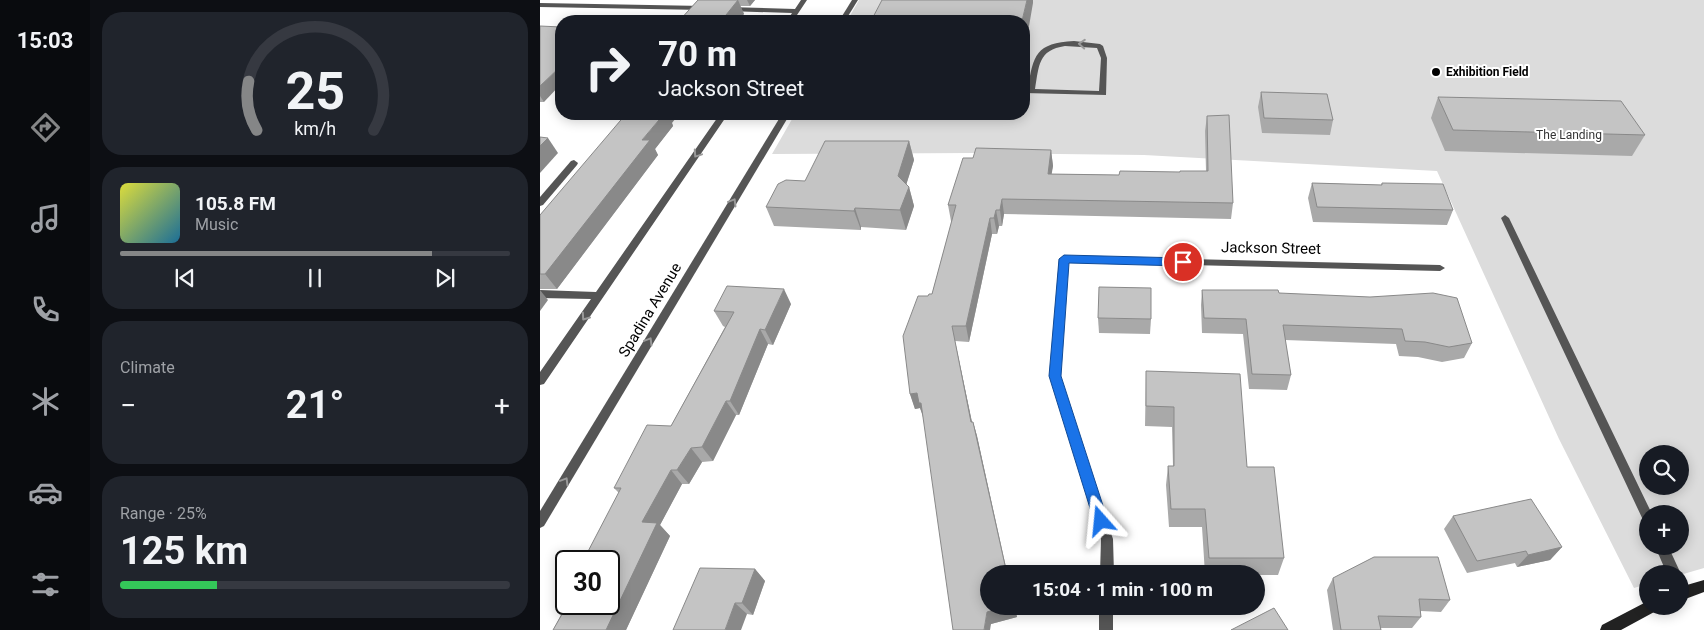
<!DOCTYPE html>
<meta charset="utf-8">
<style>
:root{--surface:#171b24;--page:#20242c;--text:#f1f3f6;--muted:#9ea1a6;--line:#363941;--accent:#858687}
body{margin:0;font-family:Roboto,sans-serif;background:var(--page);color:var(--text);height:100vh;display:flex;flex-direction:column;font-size:19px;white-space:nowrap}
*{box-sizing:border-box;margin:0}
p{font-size:16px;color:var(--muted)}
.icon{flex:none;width:28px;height:28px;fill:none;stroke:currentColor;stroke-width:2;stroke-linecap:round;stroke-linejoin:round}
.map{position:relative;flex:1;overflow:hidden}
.panel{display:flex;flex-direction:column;gap:12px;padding:12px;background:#0d0f14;width:450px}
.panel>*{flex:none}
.hud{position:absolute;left:15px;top:15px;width:475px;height:105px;border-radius:20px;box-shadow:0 2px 12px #0003;background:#171b24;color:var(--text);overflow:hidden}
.fabs{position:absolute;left:1099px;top:445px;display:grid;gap:10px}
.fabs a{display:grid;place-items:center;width:50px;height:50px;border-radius:50%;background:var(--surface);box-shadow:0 2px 12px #0003;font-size:25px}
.speed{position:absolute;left:15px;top:550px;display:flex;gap:10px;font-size:25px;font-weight:700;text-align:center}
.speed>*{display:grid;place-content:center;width:65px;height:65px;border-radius:50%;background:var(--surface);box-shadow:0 2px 12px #0003;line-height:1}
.speed .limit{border:2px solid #111;border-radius:8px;background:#fff;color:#111}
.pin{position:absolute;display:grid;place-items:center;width:42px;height:42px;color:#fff;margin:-21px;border:2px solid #fff;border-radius:50%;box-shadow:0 1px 5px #0007}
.me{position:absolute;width:55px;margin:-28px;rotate:342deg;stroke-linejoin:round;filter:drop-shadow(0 0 4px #0008)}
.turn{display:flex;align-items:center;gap:18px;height:105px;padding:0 20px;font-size:22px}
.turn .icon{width:65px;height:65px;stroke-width:2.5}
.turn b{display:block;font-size:35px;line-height:42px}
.big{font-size:38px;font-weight:700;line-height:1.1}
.panel .card{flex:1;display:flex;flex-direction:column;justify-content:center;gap:8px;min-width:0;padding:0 18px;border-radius:20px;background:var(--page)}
.panel .dial{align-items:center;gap:0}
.dial svg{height:130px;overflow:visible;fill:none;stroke:var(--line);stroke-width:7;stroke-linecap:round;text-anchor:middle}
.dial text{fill:var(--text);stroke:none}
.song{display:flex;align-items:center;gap:15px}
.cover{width:60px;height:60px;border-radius:8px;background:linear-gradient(135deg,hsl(60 70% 55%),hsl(200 70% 35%))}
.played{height:5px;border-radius:2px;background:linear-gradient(90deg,var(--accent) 80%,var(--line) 80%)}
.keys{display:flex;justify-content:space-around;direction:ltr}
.heat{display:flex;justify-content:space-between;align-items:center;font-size:28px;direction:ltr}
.charge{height:8px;border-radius:4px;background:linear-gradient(90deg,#34c759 25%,var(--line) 0)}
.trip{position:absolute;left:440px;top:565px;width:285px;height:50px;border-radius:25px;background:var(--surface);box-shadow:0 2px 12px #0003;font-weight:700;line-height:50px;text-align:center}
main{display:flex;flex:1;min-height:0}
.dock{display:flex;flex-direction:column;width:90px;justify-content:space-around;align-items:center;background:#090b0e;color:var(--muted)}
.dock .icon{width:35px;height:35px}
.dock .current{color:var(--accent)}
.dock b{font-size:22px;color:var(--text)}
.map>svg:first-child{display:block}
</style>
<main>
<nav class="dock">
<b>15:03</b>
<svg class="icon current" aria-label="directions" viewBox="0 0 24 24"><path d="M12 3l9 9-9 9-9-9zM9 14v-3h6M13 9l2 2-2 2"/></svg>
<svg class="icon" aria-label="music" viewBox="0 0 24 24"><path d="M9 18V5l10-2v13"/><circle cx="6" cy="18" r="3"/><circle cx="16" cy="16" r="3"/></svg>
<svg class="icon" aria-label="phone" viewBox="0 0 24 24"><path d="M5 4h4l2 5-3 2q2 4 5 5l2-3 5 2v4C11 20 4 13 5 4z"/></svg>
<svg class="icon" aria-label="climate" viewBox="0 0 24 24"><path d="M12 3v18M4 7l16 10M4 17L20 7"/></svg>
<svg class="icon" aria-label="car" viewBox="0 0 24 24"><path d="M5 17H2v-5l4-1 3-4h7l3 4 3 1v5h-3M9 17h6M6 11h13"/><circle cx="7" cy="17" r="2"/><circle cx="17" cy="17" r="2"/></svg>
<svg class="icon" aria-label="filters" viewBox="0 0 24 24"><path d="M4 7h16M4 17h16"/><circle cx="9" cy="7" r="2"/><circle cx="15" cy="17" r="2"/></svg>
</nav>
<section class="panel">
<div class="card dial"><svg viewBox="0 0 100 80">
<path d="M14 69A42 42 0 1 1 86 69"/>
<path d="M14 69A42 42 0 0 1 9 39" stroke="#858687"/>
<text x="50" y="56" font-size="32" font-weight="700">25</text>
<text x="50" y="72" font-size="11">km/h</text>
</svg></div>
<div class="card">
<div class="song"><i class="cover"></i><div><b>105.8 FM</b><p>Music</p></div></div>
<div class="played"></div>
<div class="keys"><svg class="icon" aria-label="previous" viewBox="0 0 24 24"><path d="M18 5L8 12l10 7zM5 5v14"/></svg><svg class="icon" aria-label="pause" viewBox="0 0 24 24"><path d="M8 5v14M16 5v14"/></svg><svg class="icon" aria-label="next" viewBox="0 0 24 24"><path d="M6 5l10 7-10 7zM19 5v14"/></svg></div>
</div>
<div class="card"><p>Climate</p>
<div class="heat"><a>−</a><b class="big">21°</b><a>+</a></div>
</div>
<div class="card"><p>Range · 25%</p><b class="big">125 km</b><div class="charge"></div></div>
</section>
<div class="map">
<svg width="1164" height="630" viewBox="0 0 1164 630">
<rect width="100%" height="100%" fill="#fff"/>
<!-- green -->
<path fill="#dcdcdc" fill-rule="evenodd" d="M319,0H1164V568L1140,575L1108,574L1107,584L1094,588L1019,439L897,171L604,155L434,153L232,154L255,114H484V21H307ZM1108,454H1140V486H1108ZM1108,514H1140V546H1108Z"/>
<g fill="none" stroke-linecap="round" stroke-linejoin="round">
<!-- lane -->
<g fill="#555" fill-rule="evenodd">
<path d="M534,41L560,44L563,46L567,58L566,95L484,93V89H488C493,55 496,43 534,41ZM525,46L557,48L561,58L559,91L495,89C499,66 498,50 525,46Z"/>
<path d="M965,215L969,218L1112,514H1108V524L1104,522L961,218Z"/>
<path d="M1115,546H1128L1141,574L1140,575V574H1127Z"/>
</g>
<!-- street -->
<g fill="#555" fill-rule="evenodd">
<path d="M261,0H267L253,21H247L252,13L188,11L185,9L188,7L255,9Z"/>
<path d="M312,0H318L305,21H299Z"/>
<path d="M0,3L164,6L167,8L164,10L0,7Z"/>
<path d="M180,114H188L4,384L0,385V372L51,299L0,298V290L56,292Z"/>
<path d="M242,114H250L4,526L0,528V511Z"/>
<path d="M34,160L38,163L37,165L3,205L0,206V197L31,161Z"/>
<path d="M524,256L900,265L905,268L900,271L528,262L520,376L573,539L574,574H560L561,539L510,376L519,259Z"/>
<rect x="559" y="606" width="14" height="24"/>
</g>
<!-- secondary -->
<g fill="#222" fill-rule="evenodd">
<path d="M1164,580V592L1140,601V587Z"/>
<path d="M1108,601V606H1118L1116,611L1081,630H1060L1062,625Z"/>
</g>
</g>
<!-- wall -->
<g fill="#a9a9a9">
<path d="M158,0H215L210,6H200L204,14L197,21H139Z"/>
<path d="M0,26L4,102H0Z"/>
<path d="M721,92L793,120L790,135L722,133L718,107Z"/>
<path d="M898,97L1105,135L1092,156L905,151L891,118Z"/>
<path d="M667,116L693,203L691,219L464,214L462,226H459L457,234H452L429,342L415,341L432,422H433L437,436L477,617L451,624L380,408L375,409L370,394L388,296L392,294L412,221H411L408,205L433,158L511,150L513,166L511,174L579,175L666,171L665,131Z"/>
<path d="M132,123L133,126L115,149L118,155L17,289H0V215Z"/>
<path d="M369,141L374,160L366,185L369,187L374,206L366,230L321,227V230L234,226L226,207L265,181Z"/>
<path d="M772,183L841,185L842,183L913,210L907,225L773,222L768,198Z"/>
<path d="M662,290L739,293L932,343L924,358L902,362L878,357L859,356L856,344L745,340L751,375L747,390L709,389L703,334L662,333L661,305Z"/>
<path d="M251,304L233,345L228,344L199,415H196L173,461L162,462L149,484H142L120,525L130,536L86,630H13L23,611L18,608L79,493L74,488L131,426L185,327L183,326L174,311Z"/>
<path d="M558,318L611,319L610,334L559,333Z"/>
<path d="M606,371L707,467L744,558L738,575H716V574H665L662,527H629L626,485L628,466H633L632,427L605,426Z"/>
<path d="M913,516L1022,547L1010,560L977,567L975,563L927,573L904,529Z"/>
<path d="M215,569L225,581L213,615L207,614L133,630Z"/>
<path d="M793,578L910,600L901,612L881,611V617L872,628H841V630H793L787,590Z"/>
</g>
<!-- shaded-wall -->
<g fill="#898989">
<path d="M198,0L204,14L197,21H188L186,15Z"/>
<path d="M207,0H215L210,6Z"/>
<path d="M487,0H493V3L488,32L484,50V21H482Z"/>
<path d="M21,66V84L4,102L0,96V86Z"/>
<path d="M124,114H139L132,123L133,126L115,149L118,155L17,289L5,274L102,140Z"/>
<path d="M8,138L18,153L0,173V146Z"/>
<path d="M369,141L374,160L363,195L358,176Z"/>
<path d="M511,150L513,166L509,190L508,174Z"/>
<path d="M369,187L374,206L366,230L360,210Z"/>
<path d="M462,199L464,214L462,226L460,210Z"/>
<path d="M315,208L321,227V230L314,211Z"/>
<path d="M456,210L459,226L457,234L454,218Z"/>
<path d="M450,218L452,234L429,342L426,326Z"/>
<path d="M244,289L251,304L233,345L225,330Z"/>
<path d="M0,290L8,300L0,311Z"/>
<path d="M412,326L415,341L435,437L431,422Z"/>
<path d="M220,329L228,344L199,415L190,401Z"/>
<path d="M377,393L381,403L384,418L380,408L375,409L370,394Z"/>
<path d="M186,401L196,415L173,461L162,447Z"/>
<path d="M433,422L437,436L467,574Z"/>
<path d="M151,448L162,462L149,484L137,470Z"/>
<path d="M131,470L142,484L120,525L130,536L86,630H66L102,522Z"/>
<path d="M1022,547L1010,560L977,567L988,555Z"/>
<path d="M215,569L225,581L213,615L202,603Z"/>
<path d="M195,603L207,614L201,630H185Z"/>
<path d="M468,606H474L477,617L451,624L450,630H444L447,612Z"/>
</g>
<!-- building -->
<g fill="#c4c4c4" stroke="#898989">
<path d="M158,0H198L186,15H191L187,19H191L189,21H139Z"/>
<path d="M342,0H487L482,21H331Z"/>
<path d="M0,26L21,27V66L0,86Z"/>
<path d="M721,92L787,94L793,120L724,118Z"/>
<path d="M898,97L1081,101L1105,135L913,130Z"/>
<path d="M86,114H124L102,140H110L5,274H0V215Z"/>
<path d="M689,115L693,203L462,199L460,210H456L454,218H450L426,326H412L431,422H433L467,574H449V606H468L447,612L444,630H413L381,403H379L377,393L370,394L363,336L378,296H388L389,294H392L416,205H408L423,158H433L436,148L511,150L508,174L579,175L580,171L640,172V171H668L667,116Z"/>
<path d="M0,137L8,138L0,146Z"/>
<path d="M285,141H369L358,176L369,187L360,210L315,208L314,211L226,207L238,184L246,180L265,181Z"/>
<path d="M772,183L842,185V183L903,184L913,210L777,207Z"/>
<path d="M187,286L244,289L225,330L220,329L190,401H186L162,447L151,448L137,470H131L102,522L117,523L66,630H13L25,609L18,608L26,593V604H69V561H43L81,488H74L107,425L131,426L194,312L174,311Z"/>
<path d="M559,287L611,288V319L558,318Z"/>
<path d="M662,290H738L739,293L830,297L893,293L917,298L932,343L909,347L885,342L865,341L862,329L743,325L751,375L712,374L706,319L664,318Z"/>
<path d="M606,371L700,374L707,467H734L744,558H669L665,509H631L628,466H634V407L606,406Z"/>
<path d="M991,499L1022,547L988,555L986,551L937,561L913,516Z"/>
<path d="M834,557H898L910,600L879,599L881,617L838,616L841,630H801L793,578Z"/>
<path d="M160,568L215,569L202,603H195L185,630H133Z"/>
<path d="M734,608L748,630H691Z"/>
</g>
<!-- one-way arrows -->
<defs><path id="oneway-chevron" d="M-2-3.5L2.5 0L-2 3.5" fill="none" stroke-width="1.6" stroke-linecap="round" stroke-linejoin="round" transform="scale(1.25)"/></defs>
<g stroke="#999">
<use href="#oneway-chevron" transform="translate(542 44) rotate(-176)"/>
<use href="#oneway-chevron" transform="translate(157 154) rotate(124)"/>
<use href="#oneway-chevron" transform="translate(193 202) rotate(-59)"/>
<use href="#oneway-chevron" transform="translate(45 317) rotate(125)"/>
<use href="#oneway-chevron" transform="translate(109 341) rotate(-59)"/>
<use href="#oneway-chevron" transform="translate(25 481) rotate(-59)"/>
</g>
<!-- route -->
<path fill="#1a73e8" stroke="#114b97" d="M524,255L643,258L648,262L643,266L529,263L521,376L568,521L566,526L561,528L556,526L554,521L509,376L519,259Z"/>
<!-- markers -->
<circle fill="#000" stroke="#fff" stroke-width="2" cx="896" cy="72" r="5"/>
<g text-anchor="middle" stroke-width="4" stroke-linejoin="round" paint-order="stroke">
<!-- far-poi labels -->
<g font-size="12" font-weight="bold" fill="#000" stroke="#fff" text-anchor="start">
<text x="906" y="76">Exhibition Field</text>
</g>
<!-- far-park labels -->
<g font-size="12" fill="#333" stroke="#fff">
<text x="1029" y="139">The Landing</text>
</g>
<!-- street labels -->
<g font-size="15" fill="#000" stroke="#fff">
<text transform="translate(731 248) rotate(1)" y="5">Jackson Street</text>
<text transform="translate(110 310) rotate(-59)" y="5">Spadina Avenue</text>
</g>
</g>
</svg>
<div class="fabs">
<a><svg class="icon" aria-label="search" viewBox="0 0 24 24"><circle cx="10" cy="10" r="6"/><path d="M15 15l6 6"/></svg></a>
<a>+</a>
<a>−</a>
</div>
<div class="speed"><div class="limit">30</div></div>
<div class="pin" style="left:643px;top:262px;background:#d93025"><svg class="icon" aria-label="arrive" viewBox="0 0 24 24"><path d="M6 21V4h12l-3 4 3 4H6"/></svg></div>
<svg class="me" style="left:561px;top:521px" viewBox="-20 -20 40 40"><path d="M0-17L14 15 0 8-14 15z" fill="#1a73e8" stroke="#fff" stroke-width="4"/></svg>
<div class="trip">15:04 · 1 min · 100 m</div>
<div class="hud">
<div class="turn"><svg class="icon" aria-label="right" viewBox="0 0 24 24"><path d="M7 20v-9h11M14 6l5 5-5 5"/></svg><div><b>70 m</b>Jackson Street</div></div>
</div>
</div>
</main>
